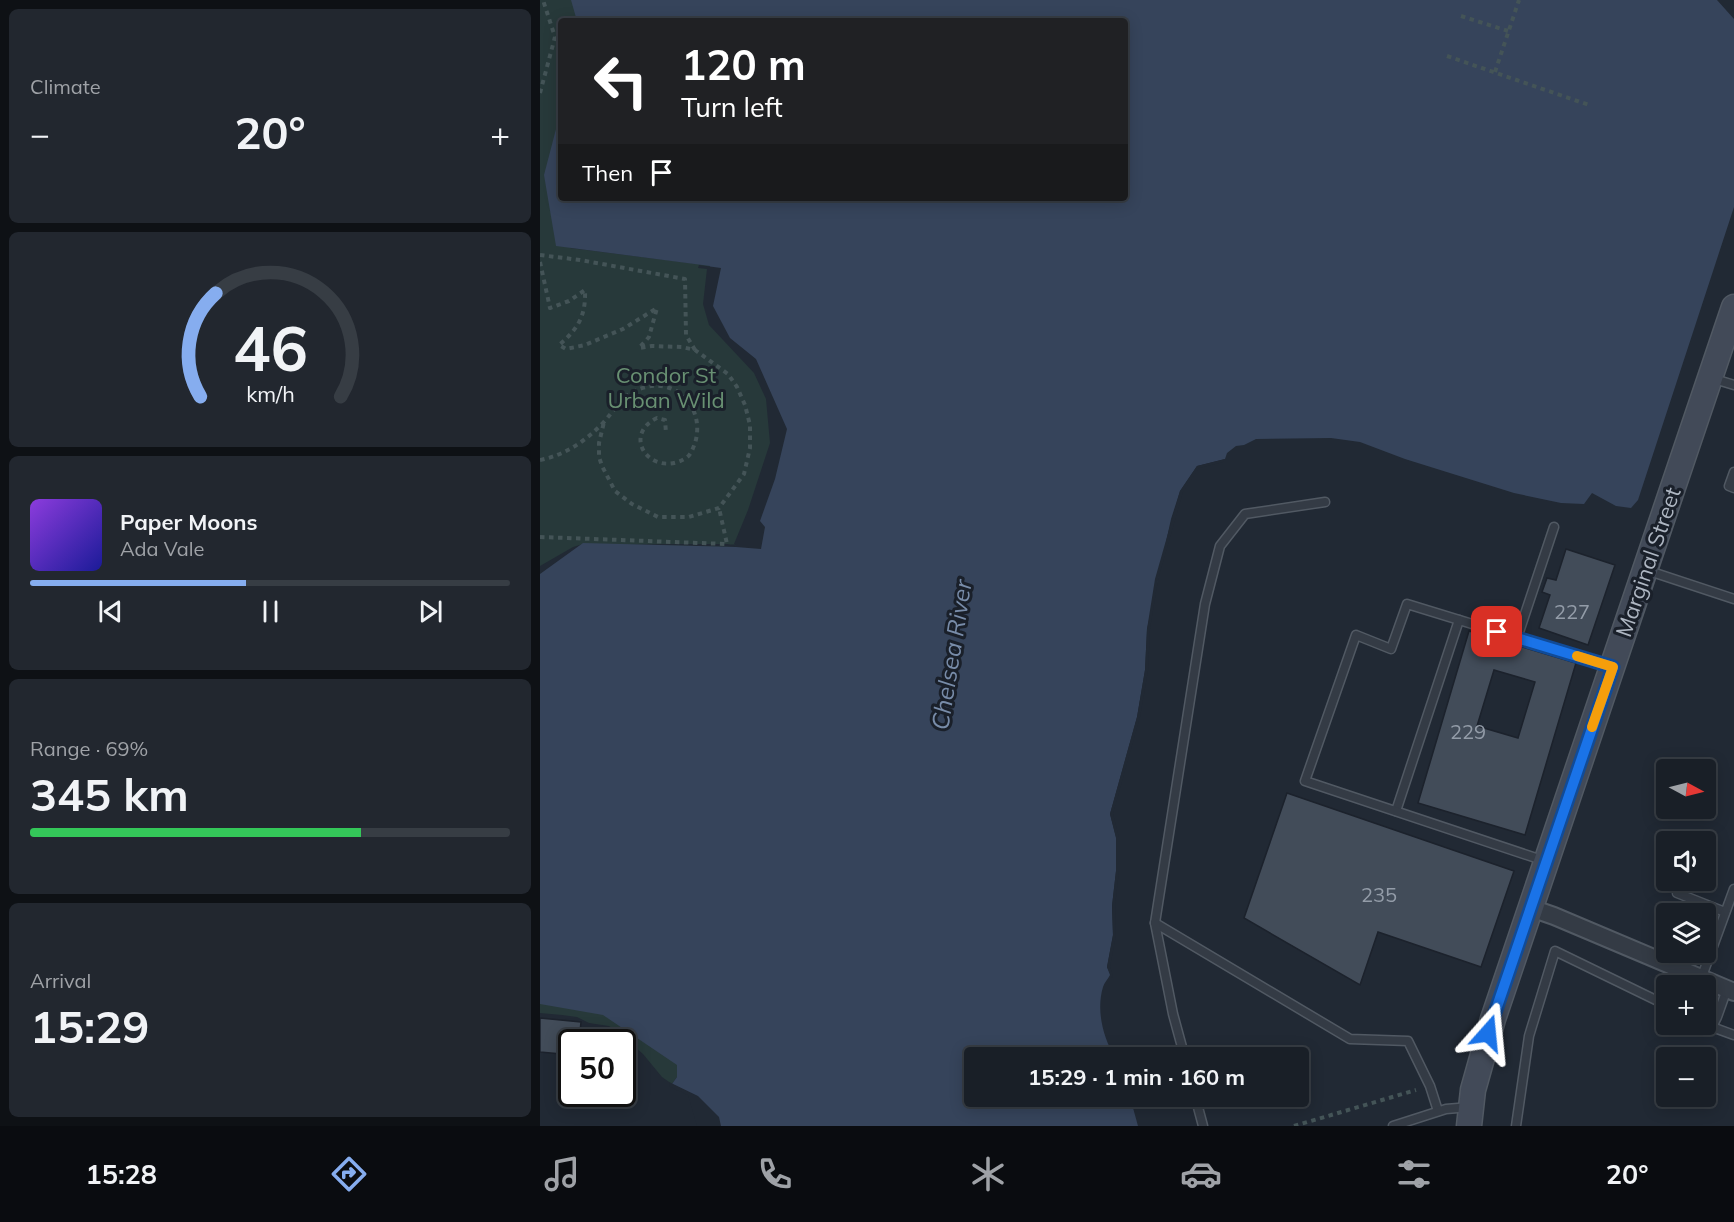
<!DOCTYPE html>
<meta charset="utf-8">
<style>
:root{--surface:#191f27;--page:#22272f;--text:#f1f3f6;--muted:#9fa2a7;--line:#373d44;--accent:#86adef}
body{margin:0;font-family:Mulish,sans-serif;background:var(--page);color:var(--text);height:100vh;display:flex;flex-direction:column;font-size:22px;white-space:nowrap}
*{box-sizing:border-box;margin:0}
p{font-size:20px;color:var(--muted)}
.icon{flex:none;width:33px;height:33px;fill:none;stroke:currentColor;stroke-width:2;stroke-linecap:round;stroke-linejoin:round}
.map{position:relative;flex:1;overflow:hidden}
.drawer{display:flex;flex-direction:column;gap:9px;padding:9px;background:#0e1115;width:540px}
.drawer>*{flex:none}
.banner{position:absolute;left:18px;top:18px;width:570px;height:183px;border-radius:6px;box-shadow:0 3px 15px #0003,0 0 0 2px var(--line);background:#202124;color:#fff;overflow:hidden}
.needle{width:39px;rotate:97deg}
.fabs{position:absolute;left:1116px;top:759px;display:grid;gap:12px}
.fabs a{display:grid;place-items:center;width:60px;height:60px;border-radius:6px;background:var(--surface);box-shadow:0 3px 15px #0003,0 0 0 2px var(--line);font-size:30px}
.speed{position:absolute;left:18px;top:1029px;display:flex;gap:12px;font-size:30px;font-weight:700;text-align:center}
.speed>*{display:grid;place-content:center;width:78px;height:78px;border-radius:50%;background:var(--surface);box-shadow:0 3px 15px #0003,0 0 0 2px var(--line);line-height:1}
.speed .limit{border:3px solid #111;border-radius:9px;background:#fff;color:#111}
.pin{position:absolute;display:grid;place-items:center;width:51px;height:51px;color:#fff;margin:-26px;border-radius:12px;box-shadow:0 3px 9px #0006}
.me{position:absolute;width:66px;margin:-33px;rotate:18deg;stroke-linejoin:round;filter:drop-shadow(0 0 4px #0008)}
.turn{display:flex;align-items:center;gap:21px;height:126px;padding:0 24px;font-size:27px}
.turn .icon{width:78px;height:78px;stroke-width:2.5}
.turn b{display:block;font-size:42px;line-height:51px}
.then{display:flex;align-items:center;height:57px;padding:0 24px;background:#0003;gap:12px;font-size:22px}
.big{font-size:45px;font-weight:700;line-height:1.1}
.drawer .widget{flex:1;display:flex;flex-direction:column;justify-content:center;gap:9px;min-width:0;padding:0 21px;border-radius:9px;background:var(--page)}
.drawer .dial{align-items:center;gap:0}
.dial svg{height:156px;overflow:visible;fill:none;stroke:var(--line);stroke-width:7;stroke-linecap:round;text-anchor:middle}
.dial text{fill:var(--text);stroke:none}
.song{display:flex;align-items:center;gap:18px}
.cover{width:72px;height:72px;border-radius:9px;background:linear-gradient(135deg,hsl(270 70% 55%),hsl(240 70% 35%))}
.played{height:6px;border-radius:3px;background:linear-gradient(90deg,var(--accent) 45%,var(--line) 45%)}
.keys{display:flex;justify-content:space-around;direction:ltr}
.heat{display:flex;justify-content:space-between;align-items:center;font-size:33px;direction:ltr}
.charge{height:9px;border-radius:4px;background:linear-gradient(90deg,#34c759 69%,var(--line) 0)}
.trip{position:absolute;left:424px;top:1047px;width:345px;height:60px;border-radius:6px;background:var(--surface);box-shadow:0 3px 15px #0003,0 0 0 2px var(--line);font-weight:700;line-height:60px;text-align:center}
.dock{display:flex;height:96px;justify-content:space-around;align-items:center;background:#0a0c10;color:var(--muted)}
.dock .icon{width:42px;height:42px}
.dock .current{color:var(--accent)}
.dock b{font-size:27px;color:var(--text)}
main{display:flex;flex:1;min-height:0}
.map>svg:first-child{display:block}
</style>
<main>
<section class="drawer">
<div class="widget"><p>Climate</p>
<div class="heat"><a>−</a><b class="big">20°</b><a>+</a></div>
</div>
<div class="widget dial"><svg viewBox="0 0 100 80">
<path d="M14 69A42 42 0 1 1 86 69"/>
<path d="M14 69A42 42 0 0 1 22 16" stroke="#86adef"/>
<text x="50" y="56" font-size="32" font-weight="700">46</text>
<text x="50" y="72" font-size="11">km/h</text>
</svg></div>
<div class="widget">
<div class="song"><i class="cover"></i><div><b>Paper Moons</b><p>Ada Vale</p></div></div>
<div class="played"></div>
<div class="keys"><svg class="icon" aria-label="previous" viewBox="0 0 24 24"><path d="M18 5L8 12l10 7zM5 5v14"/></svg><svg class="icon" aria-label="pause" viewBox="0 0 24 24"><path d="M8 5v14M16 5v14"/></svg><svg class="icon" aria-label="next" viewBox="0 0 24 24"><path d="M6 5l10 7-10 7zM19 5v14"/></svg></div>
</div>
<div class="widget"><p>Range · 69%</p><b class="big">345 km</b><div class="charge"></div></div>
<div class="widget"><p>Arrival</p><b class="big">15:29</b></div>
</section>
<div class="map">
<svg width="1194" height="1126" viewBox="0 0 1194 1126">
<rect width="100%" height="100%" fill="#212934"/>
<!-- green -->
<path fill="#27393a" d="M0,0H62L59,21H21V198L30,248L271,278L221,549L187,544H85L196,547L137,1058V1077L132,1084L122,1077L103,1054L85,1038L69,1026L49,1023L37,1017L22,1015L0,1013V605L43,544L33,547L0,566Z"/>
<!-- water -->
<path fill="#36445b" d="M31,0H1177L1194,19V207L1098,500L1091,508L1076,506L1052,493L1044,504L1021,503L974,493L865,459L820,442L791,438L716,439L704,445L696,446L687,453L685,459L657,466L640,491L631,519L607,629L605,670L597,717L570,814L576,837V871L572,906L573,935L567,967L570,975C568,979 564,983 563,987C556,1010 563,1038 575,1057L435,1058V1096L590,1097L598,1126H160L150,1093L132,1084L137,1077V1065L63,1015L0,1004V574L43,543L196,547L211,511L233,443L228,399L216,372L171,323L170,266L16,246L4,175L21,110V198H585V21H37Z"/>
<!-- pier -->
<g fill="#212934">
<path d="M159,265L181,268L173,306L190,338L216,359L247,429L235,479L220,521L225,527L221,549L196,547V545L191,544H194L208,510L230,443L226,399L214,373L169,325L163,304L167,269L158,268Z"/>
<path d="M685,459L683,462L659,468L643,492L618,580L610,629L608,671L600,717L573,814L579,838V871L575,906L576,935L570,967L573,975L572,978L567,967L573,935L572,906L576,871V838L570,814L597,717L605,670L607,629L615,579L640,491L657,466Z"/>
<path d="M129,1082L158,1096L179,1117L181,1126H157L148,1095L130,1087Z"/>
</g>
<!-- building -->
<g fill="#424c59" stroke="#1c222c" stroke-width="1.5" fill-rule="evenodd">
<path d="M1026,549L1075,565L1048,645L999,628L1010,595L1002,592L1007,578L1016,580Z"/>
<path d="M929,631L1036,663L985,835L878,803ZM954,670L995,682L978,738L937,726Z"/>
<path d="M747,793L974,871L941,967L838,932L820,985L704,918Z"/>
<path d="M0,1018L41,1022L39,1042H32V1055L0,1052Z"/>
</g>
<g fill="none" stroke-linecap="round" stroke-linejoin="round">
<!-- lane casing -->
<g stroke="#515963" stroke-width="11">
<g id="lane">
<path d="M1171,378L1194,385"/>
<path d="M1194,472L1189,486L1194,488"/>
<path d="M785,502L705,514L680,546L665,604L615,923L810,1039L868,1041L890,1086L898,1111"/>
<path d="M1106,570L1194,599"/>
<path d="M977,638L1014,527"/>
<path d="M856,811L919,620"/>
<path d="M1005,861L765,781L816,635L851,649L867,604L1069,666"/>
<path d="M1137,893L1185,912"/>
<path d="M615,923L633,1014L645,1058"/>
<path d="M1161,979L1194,889"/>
<path d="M1166,1024L1172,1027L1177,1017L1187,989"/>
<path d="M1172,1027L1194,1035"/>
<path d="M655,1096L663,1126"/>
<path d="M853,1126L906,1109L930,1107"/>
<path d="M976,1126L989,1036L1015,951L1126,1005"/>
</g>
</g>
<!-- street casing -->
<g stroke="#515963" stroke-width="20">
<path id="street" d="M991,908L1014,916L1194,992"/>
</g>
<!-- secondary casing -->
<g stroke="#515963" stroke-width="27">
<path id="secondary" d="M929,1126L933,1090L953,1019L1194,307"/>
</g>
<!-- path -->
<g stroke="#445457" stroke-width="4" stroke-dasharray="4.5 4.5" stroke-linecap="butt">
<path d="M921,16L968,31"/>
<path d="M907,56L1049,105"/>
<path d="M955,72L979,0"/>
<path d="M0,93L15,37L3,0"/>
<path d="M0,255L40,260L145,279L146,335L155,350"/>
<path d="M0,262L10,308L29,301L45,290C46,316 38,329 19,345L26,349L45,345L83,329L117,308L109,337L99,348L112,346L142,347L155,350L188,374L197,387L205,405L210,425V448L204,474L179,508L149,517H118L92,504L75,491L62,466L59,457V443L64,422"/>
<path d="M0,460C25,455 44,442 62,424C77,408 82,393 106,387C140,379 165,411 155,443C153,448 151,455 146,458C112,479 80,436 117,418L125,420L126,433"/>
<path d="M0,537L187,544L179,508"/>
<path d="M754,1126L876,1090"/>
</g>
<!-- lane -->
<use href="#lane" stroke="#343b45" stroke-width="8"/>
<!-- street -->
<use href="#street" stroke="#343b45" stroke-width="16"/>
<!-- secondary -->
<use href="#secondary" stroke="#424a58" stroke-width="24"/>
</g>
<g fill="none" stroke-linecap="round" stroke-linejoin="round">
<!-- route casing -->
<g stroke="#114b97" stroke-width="15">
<path id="route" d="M948,1033L1073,667L957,632"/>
</g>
<!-- route -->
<use href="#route" stroke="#1a73e8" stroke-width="10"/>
<!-- slow -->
<path stroke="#f59e0b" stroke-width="10" d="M1037,656L1073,667L1052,727"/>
</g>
<g text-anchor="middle" stroke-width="6" stroke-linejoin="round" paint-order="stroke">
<!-- number labels -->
<g font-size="20" fill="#939ca8">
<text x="1032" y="619">227</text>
<text x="928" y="739">229</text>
<text x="839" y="902">235</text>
</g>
<!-- park labels -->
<g font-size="22" fill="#689072" stroke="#1a202a">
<text x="126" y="383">Condor St<tspan x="126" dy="25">Urban Wild</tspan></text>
</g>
<!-- street labels -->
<g font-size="22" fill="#aeb6c2" stroke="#1a202a">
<text transform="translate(1108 562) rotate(-71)" y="8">Marginal Street</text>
</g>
<!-- water labels -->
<g font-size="24" font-style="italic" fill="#788ca9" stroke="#1a202a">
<text transform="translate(412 655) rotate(-81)" y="8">Chelsea River</text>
</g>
</g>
</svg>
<div class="fabs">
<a><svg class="needle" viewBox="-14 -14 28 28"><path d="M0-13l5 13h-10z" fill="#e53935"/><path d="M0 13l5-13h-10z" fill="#9fa2a7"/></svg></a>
<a><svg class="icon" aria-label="sound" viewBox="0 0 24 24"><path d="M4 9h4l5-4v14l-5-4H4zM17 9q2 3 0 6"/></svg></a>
<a><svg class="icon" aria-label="layers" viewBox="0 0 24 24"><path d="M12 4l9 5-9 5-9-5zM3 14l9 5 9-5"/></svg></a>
<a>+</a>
<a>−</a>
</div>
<div class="speed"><div class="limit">50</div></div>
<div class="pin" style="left:957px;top:632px;background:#d93025"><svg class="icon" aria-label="arrive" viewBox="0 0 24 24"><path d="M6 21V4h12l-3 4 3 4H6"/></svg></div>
<svg class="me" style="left:948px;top:1033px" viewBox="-20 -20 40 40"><path d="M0-17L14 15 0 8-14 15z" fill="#1a73e8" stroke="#fff" stroke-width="4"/></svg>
<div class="trip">15:29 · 1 min · 160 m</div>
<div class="banner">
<div class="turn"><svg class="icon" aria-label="left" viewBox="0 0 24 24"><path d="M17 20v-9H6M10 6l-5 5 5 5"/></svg><div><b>120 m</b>Turn left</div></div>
<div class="then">Then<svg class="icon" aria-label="arrive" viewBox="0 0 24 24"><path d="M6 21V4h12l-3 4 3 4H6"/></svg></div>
</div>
</div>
</main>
<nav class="dock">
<b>15:28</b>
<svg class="icon current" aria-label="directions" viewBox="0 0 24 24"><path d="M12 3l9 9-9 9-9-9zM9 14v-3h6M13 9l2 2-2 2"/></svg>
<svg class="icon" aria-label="music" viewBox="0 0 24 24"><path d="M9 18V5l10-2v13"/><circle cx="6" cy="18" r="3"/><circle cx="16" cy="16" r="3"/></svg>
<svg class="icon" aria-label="phone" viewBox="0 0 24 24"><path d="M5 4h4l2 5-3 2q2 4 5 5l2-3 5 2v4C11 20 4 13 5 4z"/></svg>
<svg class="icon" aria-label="climate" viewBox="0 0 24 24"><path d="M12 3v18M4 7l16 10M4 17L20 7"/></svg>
<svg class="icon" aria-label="car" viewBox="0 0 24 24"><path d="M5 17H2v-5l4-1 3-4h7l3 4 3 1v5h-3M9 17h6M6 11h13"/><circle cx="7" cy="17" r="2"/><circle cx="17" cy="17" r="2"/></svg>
<svg class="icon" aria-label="filters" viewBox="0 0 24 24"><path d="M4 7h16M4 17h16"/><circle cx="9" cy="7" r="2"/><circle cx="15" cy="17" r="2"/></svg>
<b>20°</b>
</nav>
